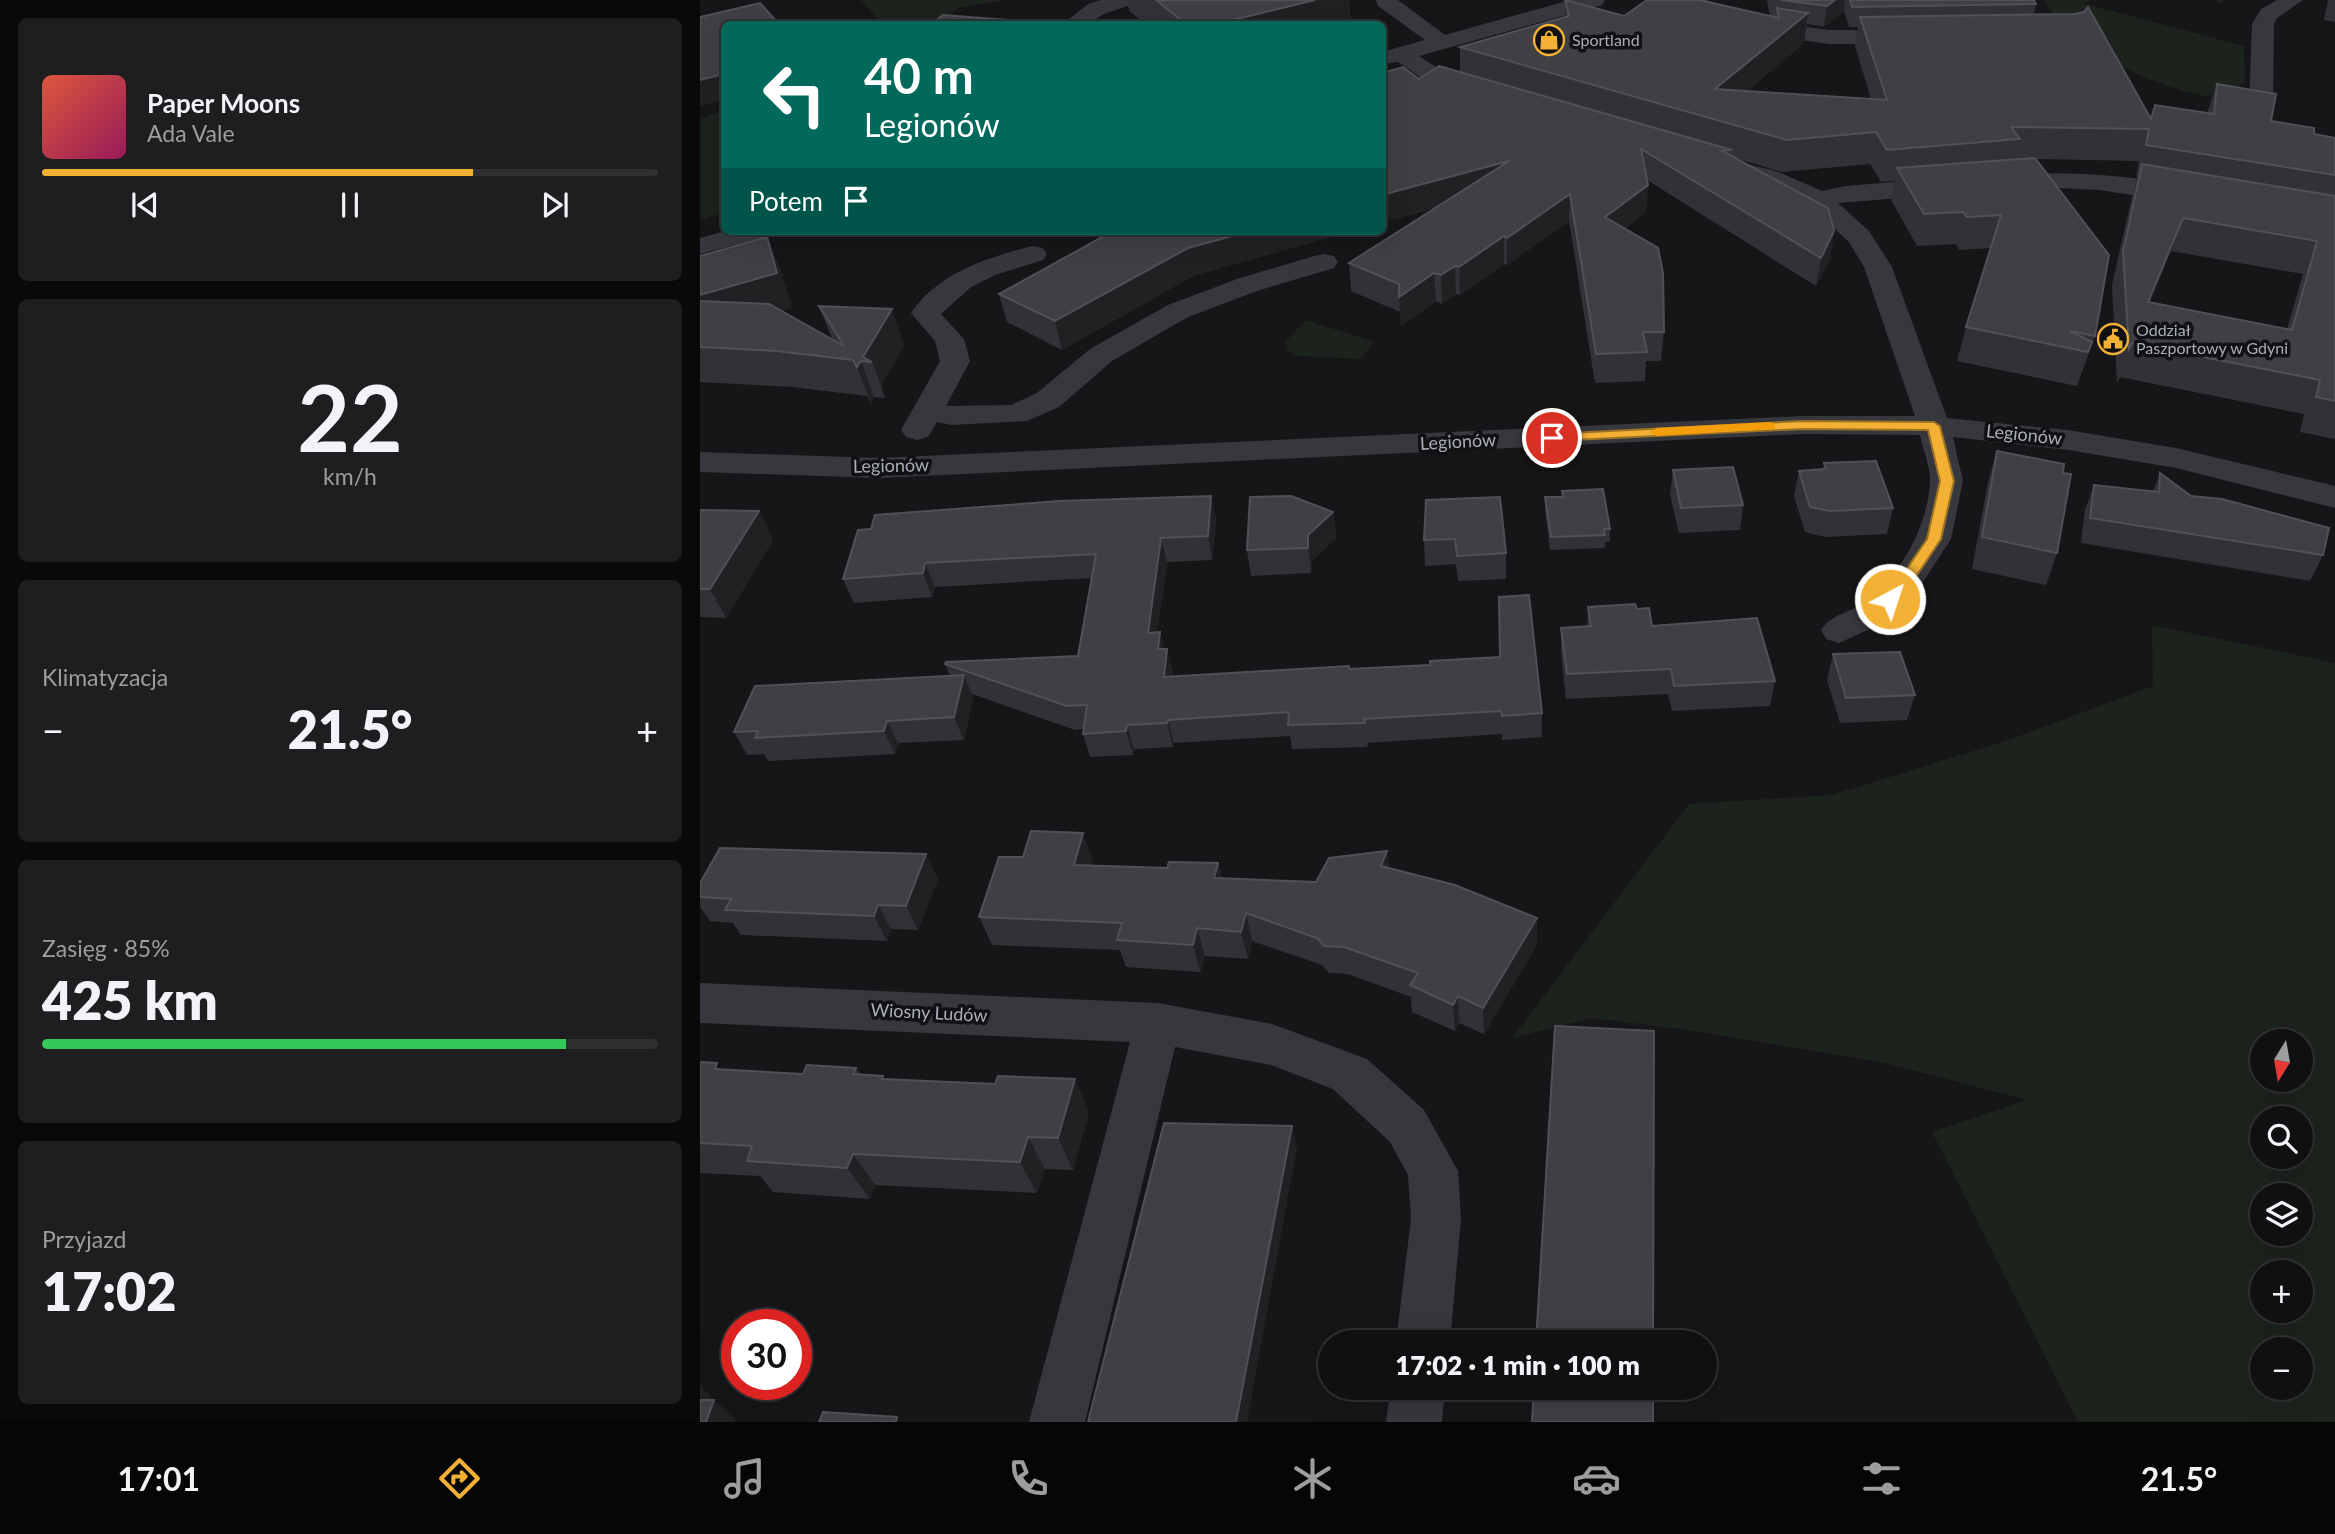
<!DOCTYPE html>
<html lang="pl">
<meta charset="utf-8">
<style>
:root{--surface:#101012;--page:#1e1e20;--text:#f1f3f6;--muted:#9c9d9f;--line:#303032;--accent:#f2b134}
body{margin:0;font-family:Lato,sans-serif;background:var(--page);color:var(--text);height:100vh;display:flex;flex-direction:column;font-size:26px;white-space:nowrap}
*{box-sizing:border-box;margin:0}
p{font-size:23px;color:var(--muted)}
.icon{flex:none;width:38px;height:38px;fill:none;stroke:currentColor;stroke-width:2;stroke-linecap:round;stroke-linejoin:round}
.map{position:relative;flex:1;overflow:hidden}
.drawer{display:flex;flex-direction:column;gap:18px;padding:18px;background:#09090a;width:700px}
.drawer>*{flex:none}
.guide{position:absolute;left:21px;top:21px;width:665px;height:214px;border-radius:10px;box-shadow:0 7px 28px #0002,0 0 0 2px var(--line);background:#00695c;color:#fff;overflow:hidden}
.needle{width:46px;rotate:191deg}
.controls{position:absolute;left:1550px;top:1029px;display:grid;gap:14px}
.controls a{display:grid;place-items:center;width:63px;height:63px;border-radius:50%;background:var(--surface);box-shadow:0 7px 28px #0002,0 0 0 2px var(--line);font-size:35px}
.speed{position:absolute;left:21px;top:1309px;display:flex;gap:14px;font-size:35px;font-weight:700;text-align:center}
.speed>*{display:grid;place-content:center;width:91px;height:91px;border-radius:50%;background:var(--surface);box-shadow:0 7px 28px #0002,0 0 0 2px var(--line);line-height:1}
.speed .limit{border:10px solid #d22;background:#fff;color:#111}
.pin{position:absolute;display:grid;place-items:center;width:60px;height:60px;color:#fff;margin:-30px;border:4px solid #fff;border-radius:50%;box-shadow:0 2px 7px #0007}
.me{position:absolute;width:77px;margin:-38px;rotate:40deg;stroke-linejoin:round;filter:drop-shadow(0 0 5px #0008)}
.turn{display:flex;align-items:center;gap:24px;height:147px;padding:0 28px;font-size:32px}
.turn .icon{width:91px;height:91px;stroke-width:2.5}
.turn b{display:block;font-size:49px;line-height:60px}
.then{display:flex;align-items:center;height:66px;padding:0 28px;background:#0003;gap:14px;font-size:26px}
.big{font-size:52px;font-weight:800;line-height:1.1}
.drawer .widget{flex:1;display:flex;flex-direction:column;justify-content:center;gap:10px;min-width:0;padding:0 24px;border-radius:10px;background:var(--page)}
.drawer .dial{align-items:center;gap:0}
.dial b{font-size:91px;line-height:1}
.song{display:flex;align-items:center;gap:21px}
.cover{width:84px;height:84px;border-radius:10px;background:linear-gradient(135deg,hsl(10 70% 55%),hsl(330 70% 35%))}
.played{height:7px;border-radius:4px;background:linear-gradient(90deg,var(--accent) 70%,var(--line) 70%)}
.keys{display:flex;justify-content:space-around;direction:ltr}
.heat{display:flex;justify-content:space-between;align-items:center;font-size:38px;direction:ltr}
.charge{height:10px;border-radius:5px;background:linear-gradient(90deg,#34c759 85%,var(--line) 0)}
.trip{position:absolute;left:618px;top:1330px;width:399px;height:70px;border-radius:35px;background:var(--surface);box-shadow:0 7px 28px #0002,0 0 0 2px var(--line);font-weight:800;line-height:70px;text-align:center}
.tab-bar{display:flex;height:112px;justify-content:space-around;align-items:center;background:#060607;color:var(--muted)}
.tab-bar .icon{width:49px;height:49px}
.tab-bar .on{color:var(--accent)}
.tab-bar b{font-size:32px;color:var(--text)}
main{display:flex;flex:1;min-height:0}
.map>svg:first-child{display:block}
</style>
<main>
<section class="drawer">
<div class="widget">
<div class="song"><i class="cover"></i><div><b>Paper Moons</b><p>Ada Vale</p></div></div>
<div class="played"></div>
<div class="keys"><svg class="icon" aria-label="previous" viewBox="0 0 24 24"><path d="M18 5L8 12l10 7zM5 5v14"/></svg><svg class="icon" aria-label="pause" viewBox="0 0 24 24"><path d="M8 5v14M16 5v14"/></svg><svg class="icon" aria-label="next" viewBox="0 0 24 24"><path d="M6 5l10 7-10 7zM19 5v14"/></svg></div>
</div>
<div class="widget dial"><b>22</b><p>km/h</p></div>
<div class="widget"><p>Klimatyzacja</p>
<div class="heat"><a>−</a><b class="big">21.5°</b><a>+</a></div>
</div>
<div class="widget"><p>Zasięg · 85%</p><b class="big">425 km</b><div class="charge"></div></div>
<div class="widget"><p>Przyjazd</p><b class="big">17:02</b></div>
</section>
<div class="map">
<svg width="1635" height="1422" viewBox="0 0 1635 1422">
<rect width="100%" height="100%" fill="#161618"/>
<!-- green -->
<g fill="#1c231d" fill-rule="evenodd">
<path d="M161,0H305L258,8L239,24H183Z"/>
<path d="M1345,0H1395L1382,3L1544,46L1545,82C1539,86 1530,94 1522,96C1500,102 1417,70 1403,52C1395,41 1390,25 1384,13H1353Z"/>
<path d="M24,111V213L0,220V118Z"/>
<path d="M606,320L674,342L660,359L599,356L587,350L586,341Z"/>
<path d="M1452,625L1635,663V1422H1378L1232,1132L1327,1100L1185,1063L988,1030L892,1018L812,1038L989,804L1132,795L1306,741L1453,686ZM1563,1041H1601V1080H1563ZM1563,1118H1601V1157H1563ZM1563,1195H1601V1234H1563ZM1563,1272H1601V1311H1563ZM1563,1349H1601V1388H1563Z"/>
</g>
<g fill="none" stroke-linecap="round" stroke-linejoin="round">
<!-- minor -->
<g fill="#37383d" fill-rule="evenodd">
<path d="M401,0H433L430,5L404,14L388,24H363L388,4Z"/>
<path d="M676,0H698L745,35L870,0H905L902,5L719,56L753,78L784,87L788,92L784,97L776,99L737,88L698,62L682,64V52L725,40L678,6Z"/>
<path d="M976,0H1007L1070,22L1129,30H1207L1215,32L1218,37L1215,42L1207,44H1129L1066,35L979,5Z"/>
<path d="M1577,0H1603L1577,18L1574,24L1573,108L1569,113H1553L1549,108L1552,24L1561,9Z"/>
<path d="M1018,157L1076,171L1122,191L1146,186C1262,177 1379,161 1494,189L1498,195L1494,201L1485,203L1399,190L1339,187L1138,203L1169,231L1192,267L1247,418L1368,430L1476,448L1635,486V508L1476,468L1368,450L1253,437L1263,481L1251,539L1215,594L1190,620L1139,643L1126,639L1121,630C1131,614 1150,613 1165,602C1201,575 1227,527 1230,483C1231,468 1223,450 1220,435L1103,434L179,478L0,472V452L179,458L1103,416H1215L1164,267L1149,242L1109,205L1082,190L1059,182L1009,170L1005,165L1009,160Z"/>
<path d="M25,231H69L65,237L0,254V238Z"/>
<path d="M333,246L343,248L347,254L343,260L295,275L271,287L241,314L264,339L270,361L246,406L311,405L337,393L390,349L468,305L537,279L614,256L624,254L634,256L638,262L634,268L557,291L488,317L412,361L359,407L327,421L251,425L237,422L228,437L217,440L206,437L201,430L240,361L235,341L211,313C238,273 288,257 333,246Z"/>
<path d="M0,983L458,1003L572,1024L667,1059L724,1110L758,1171L761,1219L750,1342H696L711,1219L708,1175L690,1142L633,1089L571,1065L475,1047L385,1422H329L430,1042L0,1023Z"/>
<path d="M691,1388H745L742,1422H686Z"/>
</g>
</g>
<!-- wall -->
<g fill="#323236" fill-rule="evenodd">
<path d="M427,0H649L651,24H445L429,11Z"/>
<path d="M865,0L924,16H1070L1067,0H1334L1336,4L1334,14L1450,118L1455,105L1507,113L1517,84L1571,121L1614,134L1635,138V439L1600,432L1604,414L1420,377L1417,383L1412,285L1432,196L1438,177H1436L1439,161L1336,159L1395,336L1377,386L1257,361L1266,327L1291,248L1259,250L1256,244L1217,246L1191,200L1194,181L1181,182L1170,164L1082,172L1035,158L1134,231L1130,259L1116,286L947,180L948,185L946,212L925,229L964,332L961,361H946L945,381L895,383L869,221L807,265L804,264L760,295L756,294L742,304L736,301L701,326L700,312L651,291L649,263L734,209L719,79L760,72V47L865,17ZM1144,11L1149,27H1158L1155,46L1171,99L1047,91L1104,43L1107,24L1124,27ZM1471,251L1603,274L1587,329L1450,303Z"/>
<path d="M1628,0H1635V22L1624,20Z"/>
<path d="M67,237L81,272L92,308L81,311L132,339L119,306L204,345L181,386L185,398L174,397L171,403L167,396L92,387L0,382V256Z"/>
<path d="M493,276L362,350L307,322L299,294Z"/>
<path d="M1297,451L1363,473L1357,553L1346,585L1272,569L1288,482Z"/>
<path d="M1124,463L1193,508L1187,534L1125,537L1105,532L1094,496L1099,471L1123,469Z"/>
<path d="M973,470L1043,505L1040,530L979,533L970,495Z"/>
<path d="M1460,473L1491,496L1623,555L1610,581L1381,543L1385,510L1394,485L1453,491Z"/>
<path d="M862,491L910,529V542H905V548L850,550L845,510V497H862Z"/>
<path d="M511,496L516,520L512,560L467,562L457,633L464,649H467L473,673V677L649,669L842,713V737L802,740V734L667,743L668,747L592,749L590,736L474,743L473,747L434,749L433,755L390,757L383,734V729L375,730L272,694L273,697L264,740L198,743L195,754L68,761L64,754L47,755L34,732L250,675L245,664L378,656L392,578L235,587L232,597L154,603L143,579Z"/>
<path d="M800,497L806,553V579L758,581L756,564L725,566L724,540Z"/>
<path d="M0,510L59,511L73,540L26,618L0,617Z"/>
<path d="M633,512L636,538L612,561L611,573L551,576L547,550Z"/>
<path d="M888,607L937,609L952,626L1075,681L1070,706L972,711L968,694L866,699L861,653V628L887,626Z"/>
<path d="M1133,654L1215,695L1207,720L1140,723L1127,680Z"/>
<path d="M687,851L689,868L837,945L784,1034L759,1023L755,1031L712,1012L711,997L648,974L629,973L622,965L552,941L548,959L505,956L500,972L426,967L420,950L292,945L279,917L393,861L391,865L467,868L518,863L522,878L616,882Z"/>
<path d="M226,854L238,879L218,930L191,929L187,941L41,935L33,923L10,921L0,907V883Z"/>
<path d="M0,1062L22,1069L103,1074L156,1068L160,1074L185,1079L389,1112L373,1170L345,1169L337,1193L175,1185L170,1199L73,1192L60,1176L0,1173Z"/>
</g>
<!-- shaded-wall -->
<g fill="#212124">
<path d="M615,0H649L651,24H516Z"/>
<path d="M1135,0H1145L1144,11L1124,27L1127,6Z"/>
<path d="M1518,0H1529L1517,3Z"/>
<path d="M1108,13L1104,43L1012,120L1015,89Z"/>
<path d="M24,74V100L0,106V80Z"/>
<path d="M809,161V188L682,223V195Z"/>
<path d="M948,185L946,212L904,245L905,217Z"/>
<path d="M870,194L869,221L807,265V238Z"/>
<path d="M1483,218L1471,251L1437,336L1448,302Z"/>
<path d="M551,231H655L493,276L362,350L355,321L488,248Z"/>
<path d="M1134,231L1130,259L1116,286L1121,258Z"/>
<path d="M804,236V264L760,295L759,267Z"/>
<path d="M67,237L81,272L92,308L0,335V295Z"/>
<path d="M755,266L756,294L742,304L741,275Z"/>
<path d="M734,273L736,301L701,326L699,297Z"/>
<path d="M192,309L204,345L181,386L172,362L163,357Z"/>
<path d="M161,361L174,397L171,403L157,367Z"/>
<path d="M511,496L516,520L512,560L508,536Z"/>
<path d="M59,511L73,540L26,618L10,589Z"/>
<path d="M633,512L636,538L612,561L611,573L608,548V535Z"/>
<path d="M461,538L467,562L454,657L448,633Z"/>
<path d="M225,563L235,587L232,597L223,573Z"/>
<path d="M460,632L466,656L458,649Z"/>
<path d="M467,649L473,673L470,701L464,677Z"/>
<path d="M264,675L273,697L264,740L254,717Z"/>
<path d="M468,720L474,743L473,747L467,723Z"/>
<path d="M187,721L198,743L195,754L184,731Z"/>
<path d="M427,725L434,749L433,755L426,731Z"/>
<path d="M383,833L393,861L384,893L374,865Z"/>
<path d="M687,851L690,879L681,866Z"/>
<path d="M226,854L238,879L218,930L206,906Z"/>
<path d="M518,863L525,891L514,878Z"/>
<path d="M178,905L191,929L187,941L174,916Z"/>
<path d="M546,913L552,941L548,959L541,932Z"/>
<path d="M837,918V945L784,1034L783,1008Z"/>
<path d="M497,928L505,956L500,972L493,945Z"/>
<path d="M758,996L759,1023L755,1031L753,1005Z"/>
<path d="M375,1079L389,1112L373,1170L358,1138Z"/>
<path d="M592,1126L597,1148L547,1422H536Z"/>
<path d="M328,1137L345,1169L337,1193L320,1162Z"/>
<path d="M153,1154L175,1185L170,1199L147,1168Z"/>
<path d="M0,1386L11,1396L3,1418L0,1416Z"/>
<path d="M14,1400L35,1418L34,1422H6Z"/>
</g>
<!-- building -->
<g fill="#3f3f44" stroke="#4f5156" stroke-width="2" fill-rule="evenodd">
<path d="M456,0H615L516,24H486Z"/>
<path d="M865,0L924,16L947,0H999L1079,18L1077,8L1108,13L1015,89L1187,100L1160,17L1375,14L1384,12L1388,7L1451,119L1455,105L1514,114L1517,84L1576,94L1571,121L1614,128V134L1635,138V175L1446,145L1449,129L1311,127L1320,139L1187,150L1176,132L1087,140L760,47L869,16Z"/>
<path d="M1081,0H1135L1127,6Z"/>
<path d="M1150,0H1334L1336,4L1152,7Z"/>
<path d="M60,3L79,24H24V74L0,80V17Z"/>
<path d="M243,15L310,20L306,24H232Z"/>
<path d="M739,66L1032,150L1022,151L1128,208L1134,231L1121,258L941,149L948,185L905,217L958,248L963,273L964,332H943L947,352L896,354L870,194L807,238L804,236L759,267L755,266L741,275L734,273L699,297V284L649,263L809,161L682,195V73L703,67L719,79Z"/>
<path d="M1335,158L1409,255L1395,336L1370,331L1392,342L1388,352L1266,327L1301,215L1267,217L1263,212L1224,214L1197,168Z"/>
<path d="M1442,164L1635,196V401L1616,397L1620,380L1432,343L1429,349L1423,252ZM1483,218L1617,241L1592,330L1448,302Z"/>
<path d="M413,231H551L488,248L355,321L299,294Z"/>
<path d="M67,237L77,273L0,295V256Z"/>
<path d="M0,301L69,304L144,346L119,306L192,309L163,357L172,362L161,361L157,367L153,360L76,351L0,347Z"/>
<path d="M1297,451L1364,464L1363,473L1371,474L1357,553L1282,537Z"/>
<path d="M1176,461L1193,508L1130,511L1110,507L1099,471L1126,469L1124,463Z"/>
<path d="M1033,467L1043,505L981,508L973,470Z"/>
<path d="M1460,473L1491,496L1522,499L1629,528L1623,555L1390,518L1394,485L1459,492Z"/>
<path d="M903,489L910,529H904L905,535L851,537L845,497H863L862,491Z"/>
<path d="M511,496L508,536L461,538L448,633L460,632L458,649H467L464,677L649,666V669L730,665V661L800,657L799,597L829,595L842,713L802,716L801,711L664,719L665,723L588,725L589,712L468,720L467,723L427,725L426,731L383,734L387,705L367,706L245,664L246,662L378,656L396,554L225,563L223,573L143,579L158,530L171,529L175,515L360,501Z"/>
<path d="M591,496L633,512L608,535V548L547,550L550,497Z"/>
<path d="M800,497L806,553L757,556L755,539L724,540L726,500Z"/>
<path d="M0,510L59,511L10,589H0Z"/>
<path d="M935,604L937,609L949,608L952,626L1057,618L1075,681L974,686L971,669L867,674L861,628L891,626L888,607Z"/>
<path d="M1200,652L1215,695L1146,698L1133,654Z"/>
<path d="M264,675L254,717L187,721L184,731L55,738L58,731L34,732L55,686Z"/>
<path d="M331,831L383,833L374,865L467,868L469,862L518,863L514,878L616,882L629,858L687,851L681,866L755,885L837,918L783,1008L758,996L753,1005L710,985L718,973L644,947L624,946L617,938L546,913L541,932L497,928L493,945L417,940L422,923L279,917L299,857H323Z"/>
<path d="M20,848L226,854L206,906L178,905L174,916L25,910L31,899L0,897V883Z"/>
<path d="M855,1026L954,1031L953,1342H836Z"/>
<path d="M0,1062L17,1063L15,1069L103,1074L107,1065L156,1068L153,1074L183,1076L182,1079L295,1084L298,1076L375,1079L358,1138L328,1137L320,1162L153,1154L147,1168L47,1161L52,1146L0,1143Z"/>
<path d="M464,1123L592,1126L536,1422H388Z"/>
<path d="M834,1388H953V1422H832Z"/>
<path d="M0,1400H14L6,1422H0Z"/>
<path d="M123,1412L197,1417L196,1422H119Z"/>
</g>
<!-- route -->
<path fill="#f2b134" stroke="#9d7322" stroke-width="2" d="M1102,421L1234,422L1240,426L1254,481L1241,539L1207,590L1195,602H1184L1182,599L1197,583L1227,539L1240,481L1228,430L1102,429L852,441L845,438L852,434Z"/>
<!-- slow -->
<path fill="#f59e0b" d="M1071,422L1075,424V429L956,436L950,432L956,428Z"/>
<!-- icons -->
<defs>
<g id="shop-ring" transform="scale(1.575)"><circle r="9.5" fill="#111113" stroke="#f2b134" stroke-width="1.5"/><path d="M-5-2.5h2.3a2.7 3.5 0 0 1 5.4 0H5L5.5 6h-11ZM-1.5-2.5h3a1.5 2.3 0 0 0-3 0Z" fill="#f2b134"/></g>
<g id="civic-ring" transform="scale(1.575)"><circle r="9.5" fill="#111113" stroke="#f2b134" stroke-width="1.5"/><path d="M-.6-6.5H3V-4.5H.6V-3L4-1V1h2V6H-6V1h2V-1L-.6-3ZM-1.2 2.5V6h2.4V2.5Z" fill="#f2b134"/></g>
</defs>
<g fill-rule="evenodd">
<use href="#shop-ring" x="849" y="40"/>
<use href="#civic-ring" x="1413" y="339"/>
</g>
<g text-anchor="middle" stroke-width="7" stroke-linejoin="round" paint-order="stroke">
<!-- far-poi labels -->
<g font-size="16" fill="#a8adb8" stroke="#111113" text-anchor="start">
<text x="872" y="46">Sportland</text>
<text x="1436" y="336">Oddział<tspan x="1436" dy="18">Paszportowy w Gdyni</tspan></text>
</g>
<!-- street labels -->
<g font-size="18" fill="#a8adb8" stroke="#111113">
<text transform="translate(1324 435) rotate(6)" y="6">Legionów</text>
<text transform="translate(758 442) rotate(-3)" y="6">Legionów</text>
<text transform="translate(191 466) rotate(-1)" y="6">Legionów</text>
<text transform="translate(229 1013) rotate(3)" y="6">Wiosny Ludów</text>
</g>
</g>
</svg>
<div class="controls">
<a><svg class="needle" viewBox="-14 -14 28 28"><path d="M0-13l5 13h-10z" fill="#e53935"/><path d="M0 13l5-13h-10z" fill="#9c9d9f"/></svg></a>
<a><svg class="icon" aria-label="search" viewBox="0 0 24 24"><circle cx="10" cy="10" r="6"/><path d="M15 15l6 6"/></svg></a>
<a><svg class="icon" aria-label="layers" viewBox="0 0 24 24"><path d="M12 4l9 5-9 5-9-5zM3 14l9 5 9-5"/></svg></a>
<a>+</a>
<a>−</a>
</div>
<div class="speed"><div class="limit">30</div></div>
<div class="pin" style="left:852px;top:438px;background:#d93025"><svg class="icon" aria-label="arrive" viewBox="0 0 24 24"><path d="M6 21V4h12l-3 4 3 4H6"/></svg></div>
<svg class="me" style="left:1190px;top:599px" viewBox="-20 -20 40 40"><circle r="17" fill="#f2b134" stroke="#fff" stroke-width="3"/><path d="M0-11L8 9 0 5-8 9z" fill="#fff"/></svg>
<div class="trip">17:02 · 1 min · 100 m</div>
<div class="guide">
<div class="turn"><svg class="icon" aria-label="left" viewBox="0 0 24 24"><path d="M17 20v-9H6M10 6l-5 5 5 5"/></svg><div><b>40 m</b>Legionów</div></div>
<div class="then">Potem<svg class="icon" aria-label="arrive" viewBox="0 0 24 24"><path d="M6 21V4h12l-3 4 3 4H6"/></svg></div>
</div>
</div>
</main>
<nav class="tab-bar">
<b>17:01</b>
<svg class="icon on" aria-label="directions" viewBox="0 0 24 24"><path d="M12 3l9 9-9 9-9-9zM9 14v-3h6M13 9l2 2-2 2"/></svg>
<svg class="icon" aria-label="music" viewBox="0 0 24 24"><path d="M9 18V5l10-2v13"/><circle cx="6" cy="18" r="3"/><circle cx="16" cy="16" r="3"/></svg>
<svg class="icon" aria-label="phone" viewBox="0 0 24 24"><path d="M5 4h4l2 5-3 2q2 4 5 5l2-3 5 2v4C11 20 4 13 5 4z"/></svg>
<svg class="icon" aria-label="climate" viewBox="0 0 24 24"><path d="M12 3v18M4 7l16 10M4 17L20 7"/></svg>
<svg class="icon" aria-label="car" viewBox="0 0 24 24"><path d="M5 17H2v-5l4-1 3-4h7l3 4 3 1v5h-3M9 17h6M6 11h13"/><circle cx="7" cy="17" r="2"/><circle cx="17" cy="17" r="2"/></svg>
<svg class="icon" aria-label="filters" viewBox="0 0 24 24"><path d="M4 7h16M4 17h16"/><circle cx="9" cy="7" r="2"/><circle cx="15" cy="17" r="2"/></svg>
<b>21.5°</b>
</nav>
